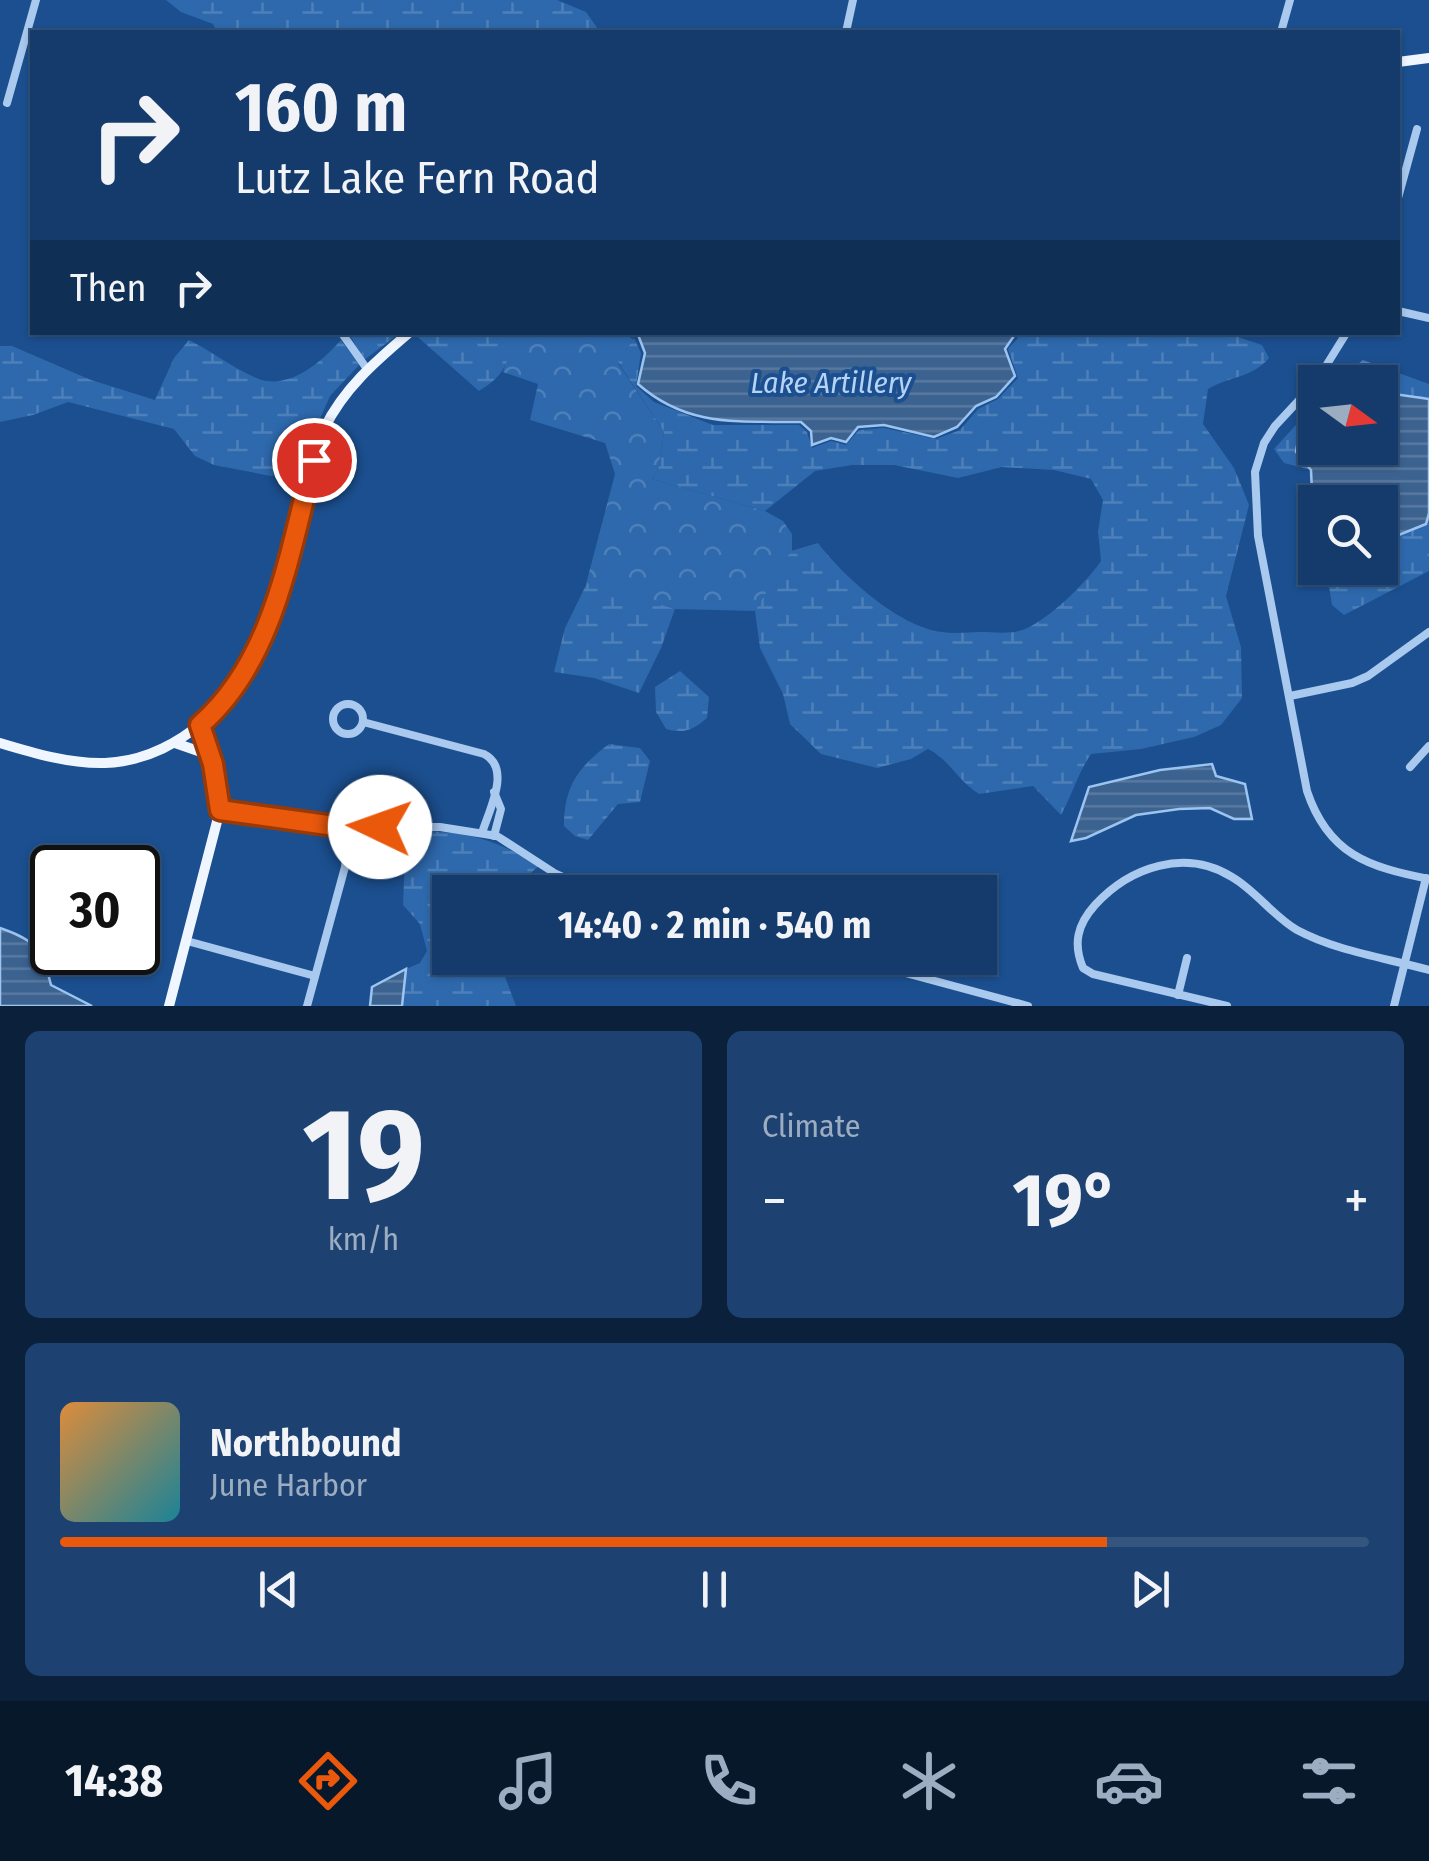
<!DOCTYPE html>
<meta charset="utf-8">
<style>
:root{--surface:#143b6b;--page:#1d4271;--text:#f1f3f6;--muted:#9dadc1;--line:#33557e;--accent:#ea580c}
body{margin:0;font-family:"Fira Sans Condensed",sans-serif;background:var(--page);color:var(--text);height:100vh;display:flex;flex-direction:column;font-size:38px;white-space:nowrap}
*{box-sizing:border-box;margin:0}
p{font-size:32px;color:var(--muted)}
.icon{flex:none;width:55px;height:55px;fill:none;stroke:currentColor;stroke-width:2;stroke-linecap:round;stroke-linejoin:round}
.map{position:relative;height:1006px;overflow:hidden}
.drawer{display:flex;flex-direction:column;gap:25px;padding:25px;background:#0b203b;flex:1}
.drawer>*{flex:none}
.hud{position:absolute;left:30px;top:30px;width:1370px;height:305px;border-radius:0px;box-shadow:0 2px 8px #0004,0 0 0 2px var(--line);background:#143b6b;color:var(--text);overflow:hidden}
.needle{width:65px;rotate:105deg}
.buttons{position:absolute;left:1298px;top:365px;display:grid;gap:20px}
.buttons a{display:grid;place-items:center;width:100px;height:100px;border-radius:0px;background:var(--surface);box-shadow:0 2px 8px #0004,0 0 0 2px var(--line);font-size:50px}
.speed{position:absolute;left:30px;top:845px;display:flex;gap:20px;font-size:50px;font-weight:700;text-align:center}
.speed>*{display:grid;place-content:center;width:130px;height:130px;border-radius:50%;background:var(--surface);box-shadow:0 2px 8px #0004,0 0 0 2px var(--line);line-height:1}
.speed .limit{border:5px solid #111;border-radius:15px;background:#fff;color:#111}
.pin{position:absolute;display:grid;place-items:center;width:85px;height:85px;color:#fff;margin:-42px;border:5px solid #fff;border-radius:50%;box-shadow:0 2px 10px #0007}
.me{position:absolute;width:110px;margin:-55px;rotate:273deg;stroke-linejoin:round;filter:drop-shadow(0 0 8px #0008)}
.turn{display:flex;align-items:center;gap:35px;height:210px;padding:0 40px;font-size:45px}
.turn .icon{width:130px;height:130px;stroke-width:2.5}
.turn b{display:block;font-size:70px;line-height:85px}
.then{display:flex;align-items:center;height:95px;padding:0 40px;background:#0003;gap:20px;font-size:38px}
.big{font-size:75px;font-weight:700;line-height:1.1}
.drawer .widget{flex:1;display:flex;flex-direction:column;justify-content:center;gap:15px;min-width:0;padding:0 35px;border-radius:15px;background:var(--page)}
.drawer .dial{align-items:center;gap:0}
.dial b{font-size:130px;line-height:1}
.song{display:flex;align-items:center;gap:30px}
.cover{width:120px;height:120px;border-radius:15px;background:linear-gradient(135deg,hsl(30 70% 55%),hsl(190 70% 35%))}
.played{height:10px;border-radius:5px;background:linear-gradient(90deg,var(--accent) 80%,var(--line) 80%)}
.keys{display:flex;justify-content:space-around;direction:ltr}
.heat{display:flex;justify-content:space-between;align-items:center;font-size:55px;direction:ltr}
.drawer .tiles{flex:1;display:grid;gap:25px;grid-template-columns:1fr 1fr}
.widget:last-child{grid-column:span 2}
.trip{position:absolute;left:432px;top:875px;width:565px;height:100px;border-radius:0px;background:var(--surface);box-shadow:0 2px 8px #0004,0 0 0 2px var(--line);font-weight:700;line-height:100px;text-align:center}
.tab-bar{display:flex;height:160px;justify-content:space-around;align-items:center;background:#08182b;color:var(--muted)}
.tab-bar .icon{width:70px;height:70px}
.tab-bar .active{color:var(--accent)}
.tab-bar b{font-size:45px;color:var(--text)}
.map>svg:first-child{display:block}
</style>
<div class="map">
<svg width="1429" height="1006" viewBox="0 0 1429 1006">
<defs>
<pattern id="forest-crowns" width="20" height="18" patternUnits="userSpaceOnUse" patternTransform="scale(2.5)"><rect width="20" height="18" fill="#2e69ad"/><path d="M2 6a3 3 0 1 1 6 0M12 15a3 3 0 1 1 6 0" fill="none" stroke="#4d80b9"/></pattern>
<pattern id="wetland-marsh" width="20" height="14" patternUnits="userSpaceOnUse" patternTransform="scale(2.5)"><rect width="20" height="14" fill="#2e69ad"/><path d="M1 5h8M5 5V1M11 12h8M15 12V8" fill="none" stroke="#4d80b9"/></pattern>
<pattern id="water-rules" width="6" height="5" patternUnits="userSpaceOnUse" patternTransform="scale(2.5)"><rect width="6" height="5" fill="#3c6290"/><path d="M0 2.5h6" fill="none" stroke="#597aa1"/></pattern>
</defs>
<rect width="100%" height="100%" fill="#1b4f8f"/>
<!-- forest -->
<path fill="url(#forest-crowns)" d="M515,333H622L633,339L618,363L664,432L658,470L652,479L765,511L783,521L792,534V551L755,611L675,609L586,584L615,474L605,443L530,420L538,384L503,372Z"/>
<!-- wetland -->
<g fill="url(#wetland-marsh)">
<path d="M166,0H557L586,12L600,32H217L213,24L181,12Z"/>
<path d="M348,332L400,333L364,360Z"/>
<path d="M412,332L515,333C507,363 507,374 479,391Z"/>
<path d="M1014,333H1226L1262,345L1269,358C1252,378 1230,376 1208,389L1203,424L1234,468L1249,505L1226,596L1241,647L1242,698L1221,725L1194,737L1141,749L1091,754C1078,773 1072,795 1061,815L1033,786L979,794C958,781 949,759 928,749L911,759L877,768L821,754L790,724L783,694L760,648L755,611L791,551L818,543C843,576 899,627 942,632C954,634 968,632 981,632C992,632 1008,634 1019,631C1044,625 1087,582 1101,561L1098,531L1103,500L1091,479L1054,470L1002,467L958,478L894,465H852L815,471L765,511L652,479L658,470L664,432L618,362L634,338L641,353L636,386L654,402L713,425H799L807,432L812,448L831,441L846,445L859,430L884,428L936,439L960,430L978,409L998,399L1018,378L1008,349L1018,338Z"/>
<path d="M189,340C208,349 249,379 267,381C296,385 324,359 341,340L359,365L330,396L297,471L271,476L214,465L195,456L174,429L68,402L33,415L0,422V346H12L91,380L155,400L174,358Z"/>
<path d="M1363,360L1429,384V399L1383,394L1380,392V382H1335Z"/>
<path d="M1315,404V418L1298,440L1311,470L1284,463L1274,449Z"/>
<path d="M1429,513V571L1344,615L1332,605L1326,568H1380V540L1426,524Z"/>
<path d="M587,583L675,609L661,648L639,693L594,678L554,672L565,628Z"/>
<path d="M680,671L709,697L707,718C693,730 684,734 666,729L656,712L655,687Z"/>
<path d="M609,744L640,748L650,761L640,802L618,804L588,840L575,836L564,826C564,787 578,767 609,744Z"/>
<path d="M406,831C459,830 492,836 538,866L525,879H515L511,892H450V958H498L516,1006H402L406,969L420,963L427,951L420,924L403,905Z"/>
</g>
<!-- water -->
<g fill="url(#water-rules)" stroke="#9cc4f0" stroke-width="2.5">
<path d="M637,332L1009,333L1014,336L1005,349L1015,376L996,397L976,406L957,427L934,437L884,425L858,427L846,442L831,438L812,445L811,431L801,422C739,421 688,428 638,384L645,353Z"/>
<path d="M1380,392L1429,399V513L1426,524L1384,541L1380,540V502H1317L1312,492L1311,470L1296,452L1298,440L1315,418V448H1380Z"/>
<path d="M1212,764L1216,776L1245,784L1252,819H1234L1210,808L1179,809L1136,815L1086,838L1071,841L1089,787L1160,770Z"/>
<path d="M0,928C37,941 42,949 51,985L92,1006H0Z"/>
<path d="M406,969L402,1006H370L372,987Z"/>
</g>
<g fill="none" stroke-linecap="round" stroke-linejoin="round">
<!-- minor -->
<g stroke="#a9c9ee" stroke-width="8">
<path d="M846,32L853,0"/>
<path d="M1281,32L1290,0"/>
<path d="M7,103L36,0"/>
<path d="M1398,198L1417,129"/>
<path d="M1398,311L1429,318"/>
<path d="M341,332L367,369"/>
<path d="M1316,382L1347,332"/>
<path d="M1315,383L1275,426L1264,443L1255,472L1258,536L1307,791C1328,854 1368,867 1429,879"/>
<path d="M1290,696L1352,683L1368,676L1429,632"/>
<circle cx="348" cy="719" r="15"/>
<path d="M363,722L484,754C512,768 489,810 482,833"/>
<path d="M1410,767L1429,746"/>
<path d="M220,810L349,827H440L497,836L556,874L596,892"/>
<path d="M494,836L501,809L494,792"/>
<path d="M187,941L315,976"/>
<path d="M850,958L1028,1006"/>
<path d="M1178,995L1187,958"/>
<path d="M307,1006L345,867L349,827"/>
<path d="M1227,1006L1093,974L1083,968C1073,944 1077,925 1095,905C1130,867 1185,848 1232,877C1256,891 1273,916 1297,930C1336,951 1386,958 1429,970"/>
<path d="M1394,1006L1426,878"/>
</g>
<!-- major -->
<g stroke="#f0f6ff" stroke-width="10">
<path d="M1398,62L1429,58"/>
<path d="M0,743C33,753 70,764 105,763C168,761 229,711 255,656C273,617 282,573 294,532C303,498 309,460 324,429C344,388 376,361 410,332"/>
<path d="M175,743L201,752L212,762"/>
<path d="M169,1006L220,810L213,764L200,725"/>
</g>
</g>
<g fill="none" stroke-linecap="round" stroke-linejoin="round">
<!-- route casing -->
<g stroke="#983908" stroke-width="25">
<path id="route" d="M314,460C289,551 275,660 200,725L213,764L220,810L349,828L380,827"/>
</g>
<!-- route -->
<use href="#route" stroke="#ea580c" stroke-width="18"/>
</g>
<g text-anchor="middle" stroke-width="8" stroke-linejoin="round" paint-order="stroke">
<!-- water labels -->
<g font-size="30" font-style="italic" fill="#b5d3f5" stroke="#1b4f8f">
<text x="831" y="393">Lake Artillery</text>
</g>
</g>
</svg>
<div class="buttons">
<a><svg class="needle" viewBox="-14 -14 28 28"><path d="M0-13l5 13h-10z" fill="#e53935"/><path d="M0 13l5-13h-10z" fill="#9dadc1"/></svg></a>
<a><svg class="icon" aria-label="search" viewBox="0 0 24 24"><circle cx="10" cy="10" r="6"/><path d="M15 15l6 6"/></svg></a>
</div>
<div class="speed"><div class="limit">30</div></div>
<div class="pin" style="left:314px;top:460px;background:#d93025"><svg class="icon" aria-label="arrive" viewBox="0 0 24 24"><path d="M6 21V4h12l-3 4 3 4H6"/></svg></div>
<svg class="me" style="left:380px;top:827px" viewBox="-20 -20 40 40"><circle r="19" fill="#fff"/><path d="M0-13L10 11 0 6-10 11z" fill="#ea580c"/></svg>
<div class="trip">14:40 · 2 min · 540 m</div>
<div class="hud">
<div class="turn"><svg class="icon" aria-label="right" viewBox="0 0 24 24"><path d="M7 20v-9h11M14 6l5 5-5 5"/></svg><div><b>160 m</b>Lutz Lake Fern Road</div></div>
<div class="then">Then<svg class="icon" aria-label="right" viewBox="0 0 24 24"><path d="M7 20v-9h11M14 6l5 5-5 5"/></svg></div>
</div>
</div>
<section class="drawer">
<div class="tiles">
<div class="widget dial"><b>19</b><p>km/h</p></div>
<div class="widget"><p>Climate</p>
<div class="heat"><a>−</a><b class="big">19°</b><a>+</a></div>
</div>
<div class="widget">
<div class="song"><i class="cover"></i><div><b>Northbound</b><p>June Harbor</p></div></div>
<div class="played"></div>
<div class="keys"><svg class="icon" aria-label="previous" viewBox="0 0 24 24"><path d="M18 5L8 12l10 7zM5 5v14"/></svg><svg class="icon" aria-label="pause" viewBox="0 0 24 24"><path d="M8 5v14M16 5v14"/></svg><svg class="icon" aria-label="next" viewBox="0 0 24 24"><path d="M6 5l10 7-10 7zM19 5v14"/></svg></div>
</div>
</div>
</section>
<nav class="tab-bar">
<b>14:38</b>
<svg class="icon active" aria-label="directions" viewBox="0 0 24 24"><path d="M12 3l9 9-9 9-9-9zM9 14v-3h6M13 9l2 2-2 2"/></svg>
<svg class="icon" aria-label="music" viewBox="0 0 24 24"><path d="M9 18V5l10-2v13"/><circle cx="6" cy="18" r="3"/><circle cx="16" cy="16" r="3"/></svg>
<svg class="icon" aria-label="phone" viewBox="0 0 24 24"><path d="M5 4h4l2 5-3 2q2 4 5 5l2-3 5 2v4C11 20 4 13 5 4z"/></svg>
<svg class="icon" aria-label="climate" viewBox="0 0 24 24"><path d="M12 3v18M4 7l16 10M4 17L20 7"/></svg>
<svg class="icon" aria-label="car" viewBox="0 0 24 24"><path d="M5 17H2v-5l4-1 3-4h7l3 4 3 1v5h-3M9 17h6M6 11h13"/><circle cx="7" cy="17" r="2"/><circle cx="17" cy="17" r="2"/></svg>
<svg class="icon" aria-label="filters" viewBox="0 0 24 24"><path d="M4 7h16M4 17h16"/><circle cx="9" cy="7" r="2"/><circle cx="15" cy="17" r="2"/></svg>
</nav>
